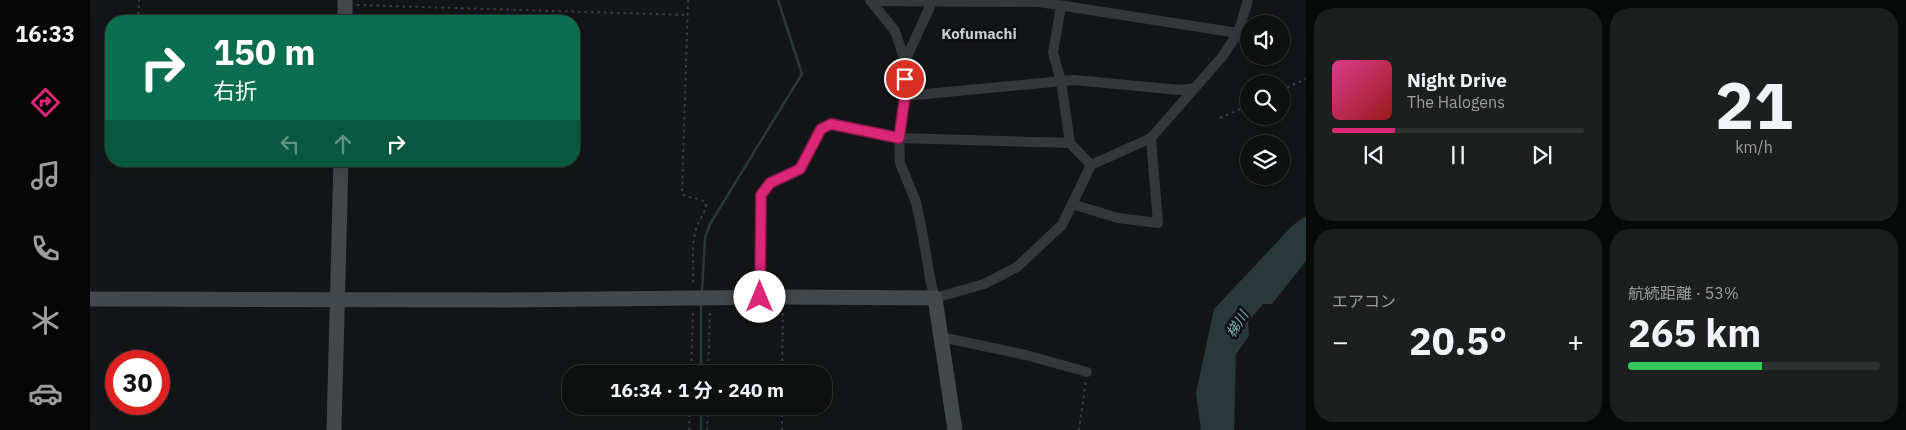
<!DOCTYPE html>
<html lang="ja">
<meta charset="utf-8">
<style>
:root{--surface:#0f1010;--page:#1d1e1e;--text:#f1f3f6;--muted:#9b9d9f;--line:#2f3030;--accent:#db2777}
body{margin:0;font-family:"IBM Plex Sans","Noto Sans JP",sans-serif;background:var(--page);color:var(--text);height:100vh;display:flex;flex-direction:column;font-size:19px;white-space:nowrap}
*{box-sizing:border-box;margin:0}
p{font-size:16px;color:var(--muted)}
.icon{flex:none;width:28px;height:28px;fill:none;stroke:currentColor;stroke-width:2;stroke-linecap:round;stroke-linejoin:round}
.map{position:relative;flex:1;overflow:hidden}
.panel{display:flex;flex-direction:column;gap:8px;padding:8px;background:#080909;width:600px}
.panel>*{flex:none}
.top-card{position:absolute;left:15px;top:15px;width:475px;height:152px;border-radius:20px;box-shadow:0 5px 20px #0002,0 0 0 1px var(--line);background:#0b6e4f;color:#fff;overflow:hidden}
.buttons{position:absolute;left:1150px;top:15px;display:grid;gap:10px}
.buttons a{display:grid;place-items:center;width:50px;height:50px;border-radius:50%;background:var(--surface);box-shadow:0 5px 20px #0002,0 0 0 1px var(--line);font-size:25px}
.speed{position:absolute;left:15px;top:350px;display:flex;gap:10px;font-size:25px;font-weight:700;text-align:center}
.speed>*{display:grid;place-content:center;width:65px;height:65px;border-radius:50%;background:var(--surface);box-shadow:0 5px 20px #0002,0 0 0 1px var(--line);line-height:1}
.speed .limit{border:8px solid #d22;background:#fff;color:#111}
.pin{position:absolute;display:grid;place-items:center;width:42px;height:42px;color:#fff;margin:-21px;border:2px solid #fff;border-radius:50%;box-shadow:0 1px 5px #0007}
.me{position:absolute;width:55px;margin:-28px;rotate:0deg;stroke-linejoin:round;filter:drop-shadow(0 0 4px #0008)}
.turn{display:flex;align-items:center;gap:18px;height:105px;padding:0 25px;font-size:22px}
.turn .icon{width:65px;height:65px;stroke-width:2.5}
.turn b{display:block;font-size:35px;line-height:42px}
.lanes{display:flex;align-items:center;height:48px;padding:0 25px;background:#0003;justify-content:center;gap:25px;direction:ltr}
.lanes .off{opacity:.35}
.big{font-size:38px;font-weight:700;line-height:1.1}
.panel .card{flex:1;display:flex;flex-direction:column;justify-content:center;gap:8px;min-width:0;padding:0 18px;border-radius:20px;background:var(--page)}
.panel .dial{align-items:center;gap:0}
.dial b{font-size:65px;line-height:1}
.song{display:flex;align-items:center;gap:15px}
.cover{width:60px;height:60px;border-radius:8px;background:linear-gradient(135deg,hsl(330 70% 55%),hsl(0 70% 35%))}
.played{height:5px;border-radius:2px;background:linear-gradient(90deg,var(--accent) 25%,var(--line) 25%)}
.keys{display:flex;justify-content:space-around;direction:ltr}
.heat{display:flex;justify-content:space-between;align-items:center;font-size:28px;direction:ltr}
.charge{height:8px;border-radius:4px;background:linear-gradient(90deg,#34c759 53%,var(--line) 0)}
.panel .tiles{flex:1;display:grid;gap:8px;grid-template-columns:repeat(2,1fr)}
.trip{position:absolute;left:472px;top:365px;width:270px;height:50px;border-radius:20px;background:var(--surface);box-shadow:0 5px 20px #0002,0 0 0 1px var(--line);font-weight:700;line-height:50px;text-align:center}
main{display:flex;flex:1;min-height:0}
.tab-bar{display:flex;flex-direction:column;width:90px;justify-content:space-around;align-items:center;background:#060606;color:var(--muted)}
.tab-bar .icon{width:35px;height:35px}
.tab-bar .current{color:var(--accent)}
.tab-bar b{font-size:22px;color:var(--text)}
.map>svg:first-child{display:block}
</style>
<main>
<nav class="tab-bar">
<b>16:33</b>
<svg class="icon current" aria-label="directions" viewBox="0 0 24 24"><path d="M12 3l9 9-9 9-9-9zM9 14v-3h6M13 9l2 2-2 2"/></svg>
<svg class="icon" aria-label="music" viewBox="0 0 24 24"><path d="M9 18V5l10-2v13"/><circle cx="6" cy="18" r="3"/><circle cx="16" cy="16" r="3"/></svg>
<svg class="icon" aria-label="phone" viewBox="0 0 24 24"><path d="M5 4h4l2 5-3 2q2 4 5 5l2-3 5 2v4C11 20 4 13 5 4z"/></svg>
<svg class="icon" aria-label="climate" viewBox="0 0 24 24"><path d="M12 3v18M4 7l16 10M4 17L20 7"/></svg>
<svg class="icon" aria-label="car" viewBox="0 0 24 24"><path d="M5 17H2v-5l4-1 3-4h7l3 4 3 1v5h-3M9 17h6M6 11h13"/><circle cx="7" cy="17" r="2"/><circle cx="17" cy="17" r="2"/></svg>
</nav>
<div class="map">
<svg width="1216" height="430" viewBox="0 0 1216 430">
<rect width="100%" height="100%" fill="#141516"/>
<!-- water -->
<path fill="#29393b" d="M1216,216V261L1182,304H1173L1158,322L1159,336L1146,354L1144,430H1111L1106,393L1124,309L1203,225Z"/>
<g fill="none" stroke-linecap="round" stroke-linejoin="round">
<!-- stream -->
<g stroke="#29393b" stroke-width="2.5">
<path d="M612,292L615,238L620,224L712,74L688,0"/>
<path d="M611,374V305"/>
<path d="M611,430V406"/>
</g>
<!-- path -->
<g stroke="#3a4042" stroke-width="2" stroke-dasharray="2.5 4" stroke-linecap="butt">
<path d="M598,0L592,194C599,199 609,197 616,203C616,213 609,219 606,229C601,246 604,267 603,285"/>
<path d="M267,5L597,15"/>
<path d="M48,21L49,0"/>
<path d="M1191,90L1216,79"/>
<path d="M1130,118L1159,105"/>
<path d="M601,374L603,310"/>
<path d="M618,374L620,309"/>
<path d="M692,374L693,309"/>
<path d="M599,430L600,406"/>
<path d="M617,430L618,406"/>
<path d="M692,430V406"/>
<path d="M989,430L996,380"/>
</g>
<!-- street -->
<g stroke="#35383b" stroke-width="10">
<path d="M780,0L805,31L815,61V96L809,138L810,163L826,202L832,231L841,283L845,298L894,284L927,267L972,225L1001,165L1061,138L1132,57L1148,33L1158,0"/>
<path d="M781,1L949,2L1148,33"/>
<path d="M971,6L963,53L971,81L980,143L1001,165"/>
<path d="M815,61L843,0"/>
<path d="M815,96L984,80L1090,90L1105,88"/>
<path d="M982,204L1028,218L1068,223L1061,138"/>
<path d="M670,297L671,195L680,183L709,169L731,129L741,124L809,138L980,143"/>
<path d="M851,337L936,355L997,372"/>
</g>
<!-- secondary -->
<g stroke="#42484b" stroke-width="15">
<path d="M255,21V0"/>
<path d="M0,299L411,300L700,297L845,298L865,430"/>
<path d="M244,430L251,161"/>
</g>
</g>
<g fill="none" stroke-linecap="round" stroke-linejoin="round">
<!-- route casing -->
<g stroke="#8e194d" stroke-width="12">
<path id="route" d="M670,297L671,195L680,183L710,169L731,129L741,124L809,138L815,96V79"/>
</g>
<!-- route -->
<use href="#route" stroke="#db2777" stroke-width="9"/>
</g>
<g text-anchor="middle" stroke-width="5" stroke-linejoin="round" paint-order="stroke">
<!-- water labels -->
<g font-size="14" font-style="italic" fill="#78b0b6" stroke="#0f1011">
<text transform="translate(1147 324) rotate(-58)" y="5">梯川</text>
</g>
<!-- quarter labels -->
<g font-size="15" font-weight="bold" fill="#c6ced3" stroke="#0f1011">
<text x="889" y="39">Kofumachi</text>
</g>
</g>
</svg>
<div class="buttons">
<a><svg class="icon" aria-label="sound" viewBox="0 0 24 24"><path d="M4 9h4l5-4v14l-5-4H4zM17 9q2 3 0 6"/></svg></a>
<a><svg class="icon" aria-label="search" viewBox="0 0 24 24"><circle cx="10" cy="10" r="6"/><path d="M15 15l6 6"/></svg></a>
<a><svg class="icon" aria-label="layers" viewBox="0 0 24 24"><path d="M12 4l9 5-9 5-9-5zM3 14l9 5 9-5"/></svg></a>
</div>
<div class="speed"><div class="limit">30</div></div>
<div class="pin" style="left:815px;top:79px;background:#d93025"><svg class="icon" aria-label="arrive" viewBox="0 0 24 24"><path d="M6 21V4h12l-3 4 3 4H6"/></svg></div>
<svg class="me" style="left:670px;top:297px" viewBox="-20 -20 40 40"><circle r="19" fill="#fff"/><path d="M0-13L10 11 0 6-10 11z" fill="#db2777"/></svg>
<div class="trip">16:34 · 1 分 · 240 m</div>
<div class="top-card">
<div class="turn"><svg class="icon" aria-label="right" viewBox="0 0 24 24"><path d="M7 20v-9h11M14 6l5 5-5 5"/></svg><div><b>150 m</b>右折</div></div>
<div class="lanes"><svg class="icon off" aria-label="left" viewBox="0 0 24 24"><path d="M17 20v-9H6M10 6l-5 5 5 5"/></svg><svg class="icon off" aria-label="ahead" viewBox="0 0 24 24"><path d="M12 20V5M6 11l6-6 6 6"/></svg><svg class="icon" aria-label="right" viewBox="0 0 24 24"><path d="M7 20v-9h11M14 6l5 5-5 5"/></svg></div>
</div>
</div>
<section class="panel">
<div class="tiles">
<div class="card">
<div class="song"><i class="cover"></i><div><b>Night Drive</b><p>The Halogens</p></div></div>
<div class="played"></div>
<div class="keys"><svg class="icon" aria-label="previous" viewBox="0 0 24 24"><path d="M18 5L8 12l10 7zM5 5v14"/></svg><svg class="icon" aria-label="pause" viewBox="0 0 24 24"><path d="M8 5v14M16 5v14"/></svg><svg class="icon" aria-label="next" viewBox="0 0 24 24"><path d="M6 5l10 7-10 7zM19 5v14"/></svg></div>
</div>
<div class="card dial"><b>21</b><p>km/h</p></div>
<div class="card"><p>エアコン</p>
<div class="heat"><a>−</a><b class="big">20.5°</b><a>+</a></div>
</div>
<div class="card"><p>航続距離 · 53%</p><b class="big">265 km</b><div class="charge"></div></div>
</div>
</section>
</main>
